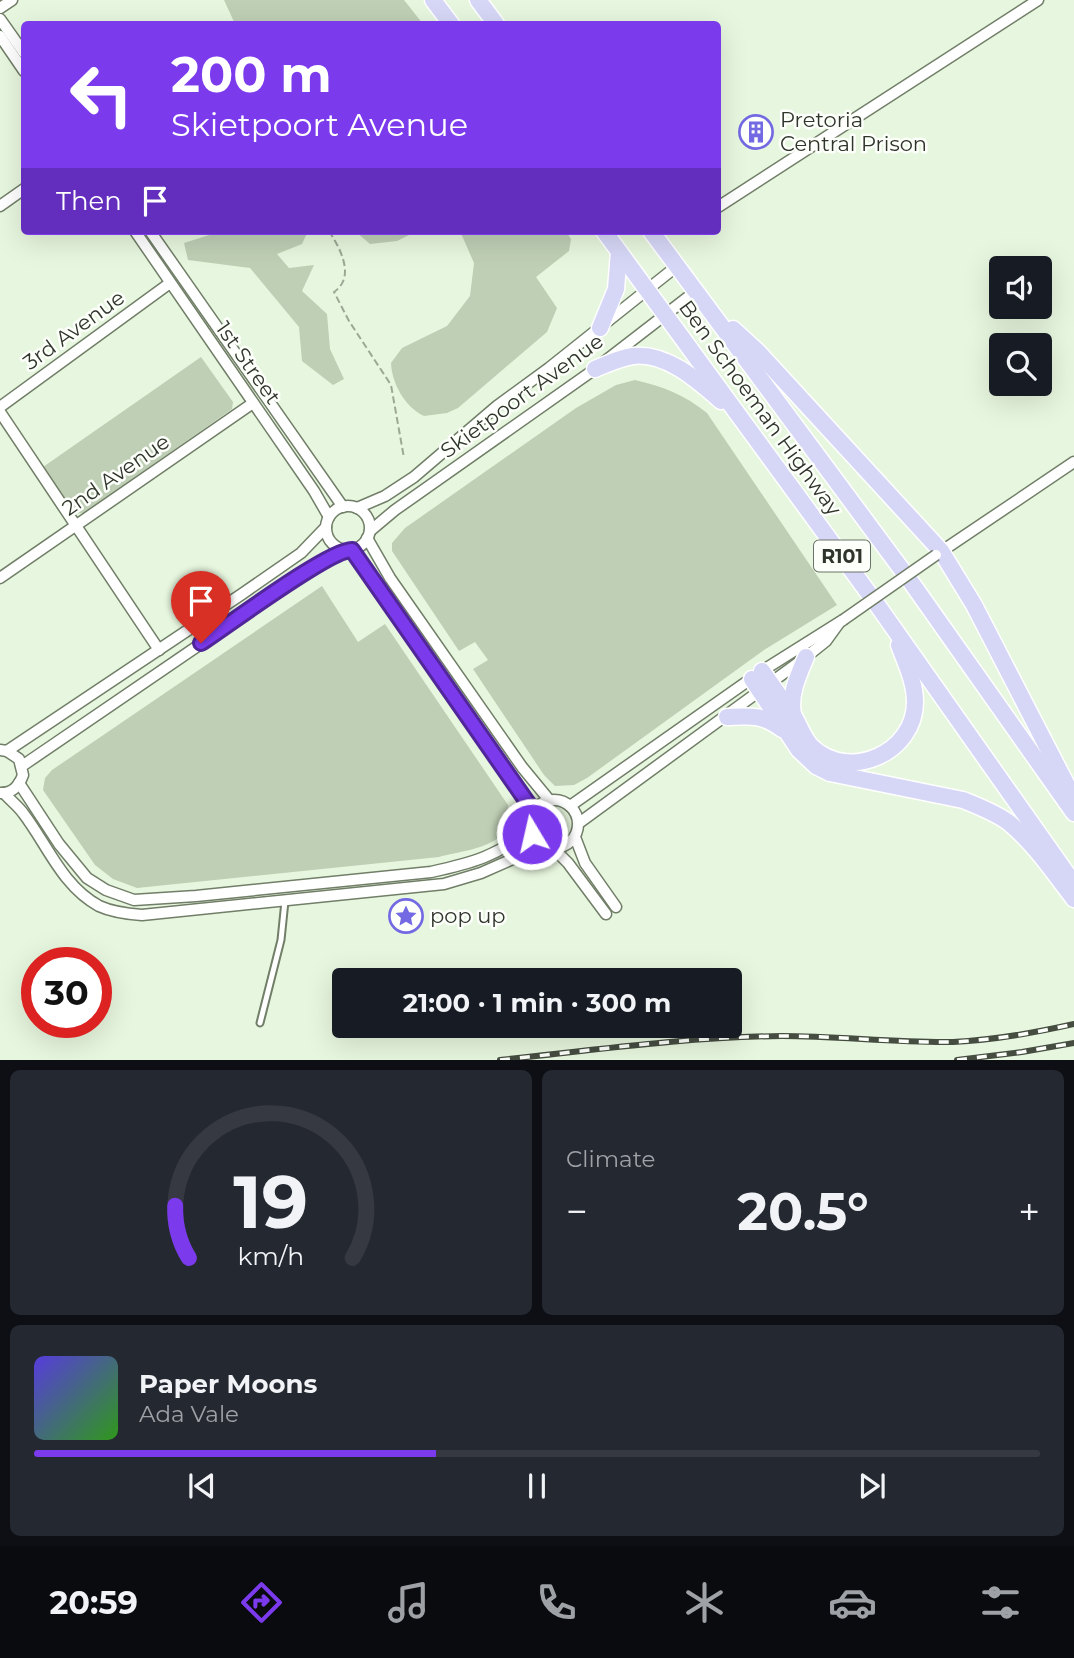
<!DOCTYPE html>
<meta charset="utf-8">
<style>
:root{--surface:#171b24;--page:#242831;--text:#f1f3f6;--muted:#9ea1a6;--line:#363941;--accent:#7c3aed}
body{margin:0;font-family:Montserrat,sans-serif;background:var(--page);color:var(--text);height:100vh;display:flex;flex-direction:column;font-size:26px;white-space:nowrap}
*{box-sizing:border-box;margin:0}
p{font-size:23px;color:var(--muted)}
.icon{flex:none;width:38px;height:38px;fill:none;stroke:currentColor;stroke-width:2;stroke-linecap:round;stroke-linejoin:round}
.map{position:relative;height:1060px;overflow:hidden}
.sheet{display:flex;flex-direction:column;gap:10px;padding:10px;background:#0d0f14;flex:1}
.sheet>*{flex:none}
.guide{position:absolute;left:21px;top:21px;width:700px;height:214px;border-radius:7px;box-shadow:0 7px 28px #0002;background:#7c3aed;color:#fff;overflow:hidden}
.tools{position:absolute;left:989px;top:256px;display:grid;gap:14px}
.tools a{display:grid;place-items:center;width:63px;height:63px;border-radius:7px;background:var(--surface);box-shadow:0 7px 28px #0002;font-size:35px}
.speed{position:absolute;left:21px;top:947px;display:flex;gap:14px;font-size:35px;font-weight:700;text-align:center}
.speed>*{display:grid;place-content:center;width:91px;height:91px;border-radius:50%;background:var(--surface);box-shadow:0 7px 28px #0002;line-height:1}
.speed .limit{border:10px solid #d22;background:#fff;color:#111}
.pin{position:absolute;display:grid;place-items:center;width:60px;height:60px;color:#fff;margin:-72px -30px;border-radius:50% 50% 50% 0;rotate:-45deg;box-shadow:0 0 7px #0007}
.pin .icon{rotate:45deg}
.me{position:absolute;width:77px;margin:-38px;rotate:351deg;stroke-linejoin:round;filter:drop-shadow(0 0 5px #0008)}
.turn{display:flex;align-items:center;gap:24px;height:147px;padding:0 35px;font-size:32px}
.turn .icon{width:91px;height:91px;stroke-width:2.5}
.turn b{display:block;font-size:49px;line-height:60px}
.then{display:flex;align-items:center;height:66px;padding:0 35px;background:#0003;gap:14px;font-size:26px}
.big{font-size:52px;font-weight:700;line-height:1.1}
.sheet .widget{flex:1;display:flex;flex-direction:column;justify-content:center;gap:10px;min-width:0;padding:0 24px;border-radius:10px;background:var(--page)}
.sheet .dial{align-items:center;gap:0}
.dial svg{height:182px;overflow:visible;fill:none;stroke:var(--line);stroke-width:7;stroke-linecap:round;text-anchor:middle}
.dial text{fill:var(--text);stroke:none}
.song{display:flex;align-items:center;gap:21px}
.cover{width:84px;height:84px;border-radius:10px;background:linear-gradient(135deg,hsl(250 70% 55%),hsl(110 70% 35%))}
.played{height:7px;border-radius:4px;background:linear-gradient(90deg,var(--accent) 40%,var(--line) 40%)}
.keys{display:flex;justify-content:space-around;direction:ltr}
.heat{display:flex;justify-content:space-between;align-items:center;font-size:38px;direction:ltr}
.sheet .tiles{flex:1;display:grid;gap:10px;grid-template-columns:1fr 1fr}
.widget:last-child{grid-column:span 2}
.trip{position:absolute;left:332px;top:968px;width:410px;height:70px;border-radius:7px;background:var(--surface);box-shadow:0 7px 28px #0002;font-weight:700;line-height:70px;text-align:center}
.menu{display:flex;height:112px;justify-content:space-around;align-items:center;background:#090b0e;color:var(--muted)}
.menu .icon{width:49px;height:49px}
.menu .current{color:var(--accent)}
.menu b{font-size:32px;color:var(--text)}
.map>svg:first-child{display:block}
</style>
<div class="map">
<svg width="1074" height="1060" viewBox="0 0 1074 1060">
<rect width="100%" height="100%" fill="#e7f6de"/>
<!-- green -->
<g fill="#bfcfb5">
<path d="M224,0H404L423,24H235Z"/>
<path d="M222,231H308L302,244L277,254L289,268L314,265L302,291L327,314L330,349L344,379L333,385L302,361L299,327L250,268L188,260L184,243Z"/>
<path d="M355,231H417L397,241L370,244Z"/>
<path d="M460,231H566L571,239L569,251L536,277L557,308L547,332L458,408L447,413L424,416C405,407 392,384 391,363L402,348L447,326L470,296L474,263Z"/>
<path d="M201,357L233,402L232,409L84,513L74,514L43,467Z"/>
<path d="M635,380C662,386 685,395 707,413L837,605L764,650L587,778L574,785L555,786L544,775L473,669L488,660L475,642L459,651L392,551V543L405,528L576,408L616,385Z"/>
<path d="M322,586L358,642L385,624L508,805C517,847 470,849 439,857L137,888L113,879L95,865L43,790L45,778L52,770Z"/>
</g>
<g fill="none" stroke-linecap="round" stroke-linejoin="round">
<!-- lane casing -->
<g stroke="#717e68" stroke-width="9">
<path id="lane" d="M260,1023L281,940L285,901"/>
</g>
<!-- street casing -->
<g stroke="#717e68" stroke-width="13">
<g id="street">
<path d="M0,8L12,0"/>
<path d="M0,19L24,53"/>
<path d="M0,36L24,71"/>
<path d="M0,206L24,189"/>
<path d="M718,207L1038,0"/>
<path d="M135,231L314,491L329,517"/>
<path d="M150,231L343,507"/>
<path d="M0,407L170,283"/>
<path d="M0,412L159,650"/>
<circle cx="348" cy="528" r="22"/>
<path d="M357,508L385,496L414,477L497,406L549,368L677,266"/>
<path d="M370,531L395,510L595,369L696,291"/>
<path d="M367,538L390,578L522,767L550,801"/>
<path d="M352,550L534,812"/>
<path d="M939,553L1074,462"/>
<path d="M0,578L253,403"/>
<path d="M0,750L7,751L19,759L23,775C19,786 13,793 1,793"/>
<path d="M7,751L242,594L301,553L326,527"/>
<path d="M22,766L312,568L344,550"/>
<path d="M19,783L59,844L87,878L106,890L134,900L196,896L431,872C472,863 498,856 530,829"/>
<path d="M4,793C10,800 18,806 23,813C47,844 62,886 99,906C112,912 128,914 142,915L444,884L481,873L542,846"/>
<circle cx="554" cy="824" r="24"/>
<path d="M570,806L762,671L843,620"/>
<path d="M579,823L806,657L826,641L839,623"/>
<path d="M575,837L585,863L616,907"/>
<path d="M553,848L568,863L606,914"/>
</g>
</g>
<!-- primary casing -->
<g stroke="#fff" stroke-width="19">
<g id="primary">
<path d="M433,0L451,24"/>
<path d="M478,0L496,24"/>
<path d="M604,231L878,606L1074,884"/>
<path d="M651,231L911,582L1074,813"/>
<path d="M600,328L616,289L619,252"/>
<path d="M733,329L758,352L941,551L974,605L1074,799"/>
<path d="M595,369C607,364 619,358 633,356C666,352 697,380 721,401"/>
<path d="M806,657C799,674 789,694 793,714C793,715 797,722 798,724C802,732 805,740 812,747C849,782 915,753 915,702C915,682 906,664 899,645"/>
<path d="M762,671L793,715"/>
<path d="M752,679L799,750L816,766L830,773L963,800C978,806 994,812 1008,822C1033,842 1054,873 1074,899"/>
<path d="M727,717C752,716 761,714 782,729"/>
</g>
</g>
<!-- path -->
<path stroke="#9ca895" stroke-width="2" stroke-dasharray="7 3.5" stroke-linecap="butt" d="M329,231C340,248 356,277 334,292L349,321L391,385L404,458"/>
<!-- lane -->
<use href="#lane" stroke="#fff" stroke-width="5"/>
<!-- street -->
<use href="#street" stroke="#fff" stroke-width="10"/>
<!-- primary -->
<use href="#primary" stroke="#d6d7f6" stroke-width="16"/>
<!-- rail casing -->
<g stroke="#454c40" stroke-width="6">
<g id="rail">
<path d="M500,1060C594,1050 688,1037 782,1036C839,1036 896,1043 953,1042C994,1040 1034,1033 1074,1024"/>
<path d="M957,1060L1022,1052L1074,1043"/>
</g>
</g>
<!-- rail -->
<use href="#rail" stroke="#fcfffa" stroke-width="3.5" stroke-dasharray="10" stroke-linecap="butt"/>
<!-- street-bridge casing -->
<g stroke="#717e68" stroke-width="13" stroke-linecap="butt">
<path id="street-bridge" d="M843,620L936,555"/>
</g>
<!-- street-bridge -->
<use href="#street-bridge" stroke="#fff" stroke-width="10"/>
</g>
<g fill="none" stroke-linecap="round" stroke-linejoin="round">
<!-- route casing -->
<g stroke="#51269a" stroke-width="18">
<path id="route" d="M201,643C226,627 330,549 352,550L534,812L530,824L532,834"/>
</g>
<!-- route -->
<use href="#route" stroke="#7c3aed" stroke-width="12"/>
</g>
<!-- icons -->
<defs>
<g id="building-ring" transform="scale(1.75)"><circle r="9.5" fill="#fcfffa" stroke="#7369e3" stroke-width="1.5"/><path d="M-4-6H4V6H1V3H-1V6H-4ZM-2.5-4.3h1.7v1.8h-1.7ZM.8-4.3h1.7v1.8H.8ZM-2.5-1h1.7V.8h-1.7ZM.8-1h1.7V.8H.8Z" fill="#7369e3"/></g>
<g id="sight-ring" transform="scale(1.75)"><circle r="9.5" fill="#fcfffa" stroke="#7369e3" stroke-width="1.5"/><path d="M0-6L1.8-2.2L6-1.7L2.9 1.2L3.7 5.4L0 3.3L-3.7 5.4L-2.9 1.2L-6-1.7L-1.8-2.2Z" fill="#7369e3"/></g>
</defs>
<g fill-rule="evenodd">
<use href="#building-ring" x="756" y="132"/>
<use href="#sight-ring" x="406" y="916"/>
</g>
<g text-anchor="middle" stroke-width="5" stroke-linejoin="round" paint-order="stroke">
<!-- shield labels -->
<rect fill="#fcfffa" stroke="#6c7269" stroke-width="2" x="814" y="540.5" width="56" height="31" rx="5"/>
<g font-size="19" font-weight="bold" fill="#2f352b">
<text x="842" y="563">R101</text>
</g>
<!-- poi labels -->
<g font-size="21" fill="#2f352b" stroke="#fcfffa" text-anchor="start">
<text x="780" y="127">Pretoria<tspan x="780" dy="24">Central Prison</tspan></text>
<text x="430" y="923">pop up</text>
</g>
<!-- street labels -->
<g font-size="21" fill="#2f352b" stroke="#fcfffa">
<text transform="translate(74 330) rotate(-36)" y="7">3rd Avenue</text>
<text transform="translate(248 363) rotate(55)" y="7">1st Street</text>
<text transform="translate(522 396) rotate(-36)" y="7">Skietpoort Avenue</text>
<text transform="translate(760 408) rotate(54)" y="7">Ben Schoeman Highway</text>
<text transform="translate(116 475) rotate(-35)" y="7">2nd Avenue</text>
</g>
</g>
</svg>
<div class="tools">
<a><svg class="icon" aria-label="sound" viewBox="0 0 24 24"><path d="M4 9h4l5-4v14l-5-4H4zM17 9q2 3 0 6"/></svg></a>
<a><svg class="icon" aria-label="search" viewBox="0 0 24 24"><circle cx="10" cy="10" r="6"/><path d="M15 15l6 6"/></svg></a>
</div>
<div class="speed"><div class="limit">30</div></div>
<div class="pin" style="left:201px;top:643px;background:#d93025"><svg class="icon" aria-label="arrive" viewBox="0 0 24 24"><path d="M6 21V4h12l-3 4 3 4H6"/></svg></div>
<svg class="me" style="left:532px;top:834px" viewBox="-20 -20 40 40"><circle r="17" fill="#7c3aed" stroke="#fff" stroke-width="3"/><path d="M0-11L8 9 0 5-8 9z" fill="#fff"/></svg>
<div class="trip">21:00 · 1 min · 300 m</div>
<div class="guide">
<div class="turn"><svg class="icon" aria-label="left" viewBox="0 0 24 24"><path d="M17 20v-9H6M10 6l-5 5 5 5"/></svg><div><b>200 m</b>Skietpoort Avenue</div></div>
<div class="then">Then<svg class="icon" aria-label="arrive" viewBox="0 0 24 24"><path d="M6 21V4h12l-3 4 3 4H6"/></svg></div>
</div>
</div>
<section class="sheet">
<div class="tiles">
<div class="widget dial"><svg viewBox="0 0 100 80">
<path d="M14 69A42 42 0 1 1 86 69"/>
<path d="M14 69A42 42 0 0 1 8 46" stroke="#7c3aed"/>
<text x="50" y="56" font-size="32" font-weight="700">19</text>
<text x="50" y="72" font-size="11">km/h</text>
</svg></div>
<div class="widget"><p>Climate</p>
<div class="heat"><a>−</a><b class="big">20.5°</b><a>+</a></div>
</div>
<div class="widget">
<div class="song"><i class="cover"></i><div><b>Paper Moons</b><p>Ada Vale</p></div></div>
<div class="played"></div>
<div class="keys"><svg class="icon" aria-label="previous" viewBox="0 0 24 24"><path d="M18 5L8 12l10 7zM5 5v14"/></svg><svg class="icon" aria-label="pause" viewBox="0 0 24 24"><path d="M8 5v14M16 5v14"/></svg><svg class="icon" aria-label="next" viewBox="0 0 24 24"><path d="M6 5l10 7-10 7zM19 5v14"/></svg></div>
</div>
</div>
</section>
<nav class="menu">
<b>20:59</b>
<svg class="icon current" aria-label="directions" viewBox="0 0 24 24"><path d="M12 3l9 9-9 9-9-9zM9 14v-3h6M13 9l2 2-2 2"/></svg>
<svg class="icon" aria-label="music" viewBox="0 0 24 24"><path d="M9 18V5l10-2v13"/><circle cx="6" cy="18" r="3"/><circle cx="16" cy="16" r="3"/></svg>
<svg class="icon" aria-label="phone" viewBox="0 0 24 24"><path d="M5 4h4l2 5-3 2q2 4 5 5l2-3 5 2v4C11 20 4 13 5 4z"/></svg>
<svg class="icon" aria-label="climate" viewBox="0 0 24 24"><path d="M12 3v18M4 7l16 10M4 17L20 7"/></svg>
<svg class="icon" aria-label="car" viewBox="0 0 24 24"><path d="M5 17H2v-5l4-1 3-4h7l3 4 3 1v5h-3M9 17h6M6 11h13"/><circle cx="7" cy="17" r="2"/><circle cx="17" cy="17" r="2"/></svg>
<svg class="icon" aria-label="filters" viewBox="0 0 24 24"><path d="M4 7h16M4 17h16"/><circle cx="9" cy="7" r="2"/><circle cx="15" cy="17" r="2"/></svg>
</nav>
